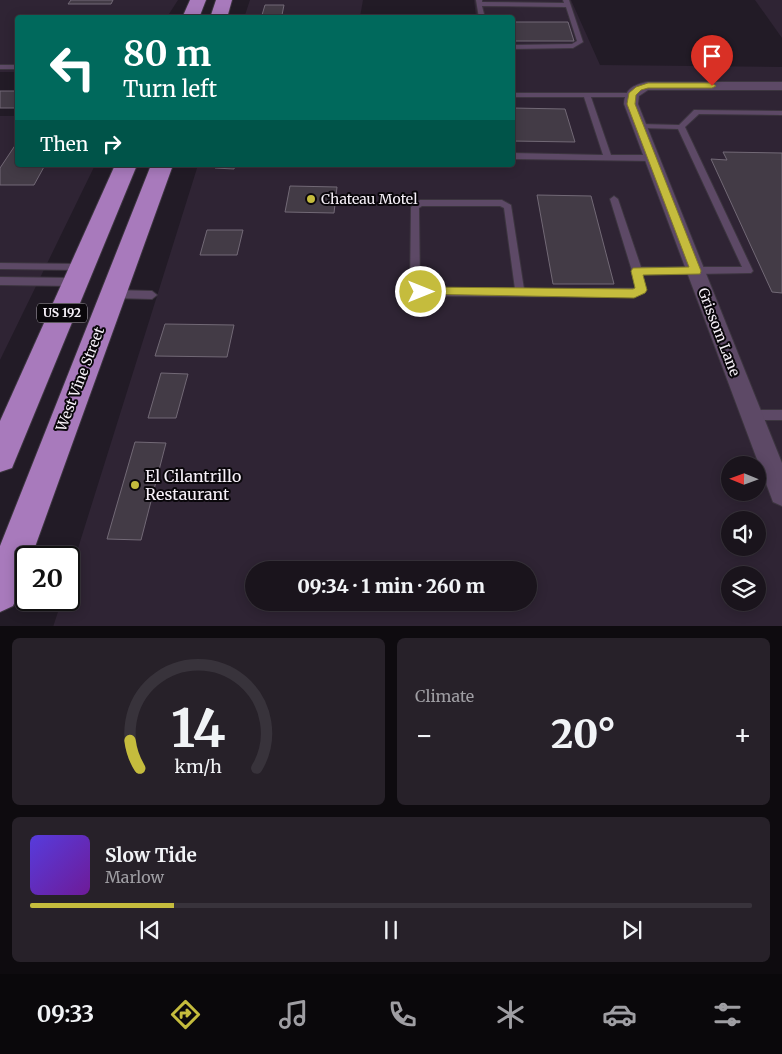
<!DOCTYPE html>
<meta charset="utf-8">
<style>
:root{--surface:#1a141c;--page:#272129;--text:#f1f3f6;--muted:#9f9ea3;--line:#38333b;--accent:#c5bc3d}
body{margin:0;font-family:Merriweather,serif;background:var(--page);color:var(--text);height:100vh;display:flex;flex-direction:column;font-size:19px;white-space:nowrap}
*{box-sizing:border-box;margin:0}
p{font-size:16px;color:var(--muted)}
.icon{flex:none;width:28px;height:28px;fill:none;stroke:currentColor;stroke-width:2;stroke-linecap:round;stroke-linejoin:round}
.map{position:relative;height:626px;overflow:hidden}
.side{display:flex;flex-direction:column;gap:12px;padding:12px;background:#0e0b0f;flex:1}
.side>*{flex:none}
.guide{position:absolute;left:15px;top:15px;width:500px;height:152px;border-radius:5px;box-shadow:0 2px 12px #0003,0 0 0 1px var(--line);background:#00695c;color:#fff;overflow:hidden}
.needle{width:32px;rotate:271deg}
.fabs{position:absolute;left:721px;top:456px;display:grid;gap:10px}
.fabs a{display:grid;place-items:center;width:45px;height:45px;border-radius:50%;background:var(--surface);box-shadow:0 2px 12px #0003,0 0 0 1px var(--line);font-size:25px}
.speed{position:absolute;left:15px;top:546px;display:flex;gap:10px;font-size:25px;font-weight:700;text-align:center}
.speed>*{display:grid;place-content:center;width:65px;height:65px;border-radius:50%;background:var(--surface);box-shadow:0 2px 12px #0003,0 0 0 1px var(--line);line-height:1}
.speed .limit{border:2px solid #111;border-radius:8px;background:#fff;color:#111}
.pin{position:absolute;display:grid;place-items:center;width:42px;height:42px;color:#fff;margin:-51px -21px;border-radius:50% 50% 50% 0;rotate:-45deg;box-shadow:0 0 5px #0007}
.pin .icon{rotate:45deg}
.me{position:absolute;width:55px;margin:-28px;rotate:90deg;stroke-linejoin:round;filter:drop-shadow(0 0 4px #0008)}
.turn{display:flex;align-items:center;gap:18px;height:105px;padding:0 25px;font-size:22px}
.turn .icon{width:65px;height:65px;stroke-width:2.5}
.turn b{display:block;font-size:35px;line-height:42px}
.then{display:flex;align-items:center;height:48px;padding:0 25px;background:#0003;gap:10px;font-size:19px}
.big{font-size:38px;font-weight:800;line-height:1.1}
.side .widget{flex:1;display:flex;flex-direction:column;justify-content:center;gap:8px;min-width:0;padding:0 18px;border-radius:8px;background:var(--page)}
.side .dial{align-items:center;gap:0}
.dial svg{height:130px;overflow:visible;fill:none;stroke:var(--line);stroke-width:7;stroke-linecap:round;text-anchor:middle}
.dial text{fill:var(--text);stroke:none}
.song{display:flex;align-items:center;gap:15px}
.cover{width:60px;height:60px;border-radius:8px;background:linear-gradient(135deg,hsl(250 70% 55%),hsl(280 70% 35%))}
.played{height:5px;border-radius:2px;background:linear-gradient(90deg,var(--accent) 20%,var(--line) 20%)}
.keys{display:flex;justify-content:space-around;direction:ltr}
.heat{display:flex;justify-content:space-between;align-items:center;font-size:28px;direction:ltr}
.side .tiles{flex:1;display:grid;gap:12px;grid-template-columns:1fr 1fr}
.widget:last-child{grid-column:span 2}
.trip{position:absolute;left:245px;top:561px;width:292px;height:50px;border-radius:25px;background:var(--surface);box-shadow:0 2px 12px #0003,0 0 0 1px var(--line);font-weight:800;line-height:50px;text-align:center}
.dock{display:flex;height:80px;justify-content:space-around;align-items:center;background:#0a080b;color:var(--muted)}
.dock .icon{width:35px;height:35px}
.dock .selected{color:var(--accent)}
.dock b{font-size:22px;color:var(--text)}
.map>svg:first-child{display:block}
</style>
<div class="map">
<svg width="782" height="627" viewBox="0 0 782 627">
<rect width="100%" height="100%" fill="#221b26"/>
<!-- built -->
<g fill="#2f2434" fill-rule="evenodd">
<path d="M0,0H178L167,17L18,18L17,72H0Z"/>
<path d="M250,0H363L360,17L244,18Z"/>
<path d="M474,0H571L600,65L782,67V626L53,627L62,600H69V577L198,165H512V18L476,17ZM730,465H758V492H730ZM730,520H758V548H730ZM254,570H529V602H254ZM730,575H758V602H730Z"/>
<path d="M755,0H782V38Z"/>
<path d="M0,116H17L18,165H95L0,360Z"/>
</g>
<!-- building -->
<g fill="#433b46" stroke="#726976">
<path d="M71,0H113L111,4H68Z"/>
<path d="M265,5H284L282,15H262Z"/>
<path d="M512,22H568L574,41H512Z"/>
<rect x="0" y="91" width="18" height="17"/>
<path d="M512,108L565,109L575,142L512,141Z"/>
<path d="M18,141V165H45L34,185H0V168Z"/>
<path d="M723,152L782,153V293L772,292L711,159L727,160Z"/>
<path d="M216,165H235L234,169L215,168Z"/>
<path d="M290,186L337,187L334,213L285,212Z"/>
<path d="M537,195L591,196L614,284H553Z"/>
<path d="M207,230H243L237,255H200Z"/>
<path d="M165,324L234,325L227,357L155,356Z"/>
<path d="M161,373L188,374L176,418H148Z"/>
<path d="M135,442L166,443L141,540L107,539Z"/>
</g>
<g fill="none" stroke-linecap="round" stroke-linejoin="round">
<!-- service casing -->
<g stroke="#3c353f" stroke-width="2">
<g id="service">
<path d="M476,0H482V2L564,3L563,0H569L583,42L573,48L512,49V45L572,44L577,41L566,7L482,6L485,18H479Z"/>
<rect x="0" y="65" width="18" height="4"/>
<path d="M512,93H635V97H591L611,155H652L656,158L652,161L512,159V153L603,155L584,97H512Z"/>
<path d="M694,110L782,111V115L699,114L685,127L753,271L751,273L642,275L646,290L644,293L634,297L421,296L418,295L410,286L411,207L420,200H502L511,205L524,289L636,288L632,271L610,199L614,196L618,199L641,267H742L678,129L640,128L636,126L640,124L679,125ZM422,206H500L504,208L515,289L423,288L420,285L419,208Z"/>
<path d="M0,263L81,264L86,267L81,270L0,269Z"/>
<path d="M0,277L74,278L79,282L74,286L0,285Z"/>
<path d="M113,290L152,291L157,295L152,299L113,298L108,294Z"/>
<path d="M751,410H782V420H751L747,419L745,415L747,411Z"/>
</g>
</g>
<!-- minor casing -->
<g stroke="#3c353f" stroke-width="2">
<path id="minor" d="M647,82H782V90H648L639,96L638,104L782,463V506L773,502L770,494L624,104C625,89 633,85 647,82Z"/>
</g>
<!-- trunk casing -->
<g stroke="#3c353f" stroke-width="2">
<g id="trunk">
<path d="M190,0H206L199,18H182Z"/>
<path d="M216,0H232L227,18H210Z"/>
<path d="M115,165H137L12,468L0,472V421Z"/>
<path d="M151,165H173L31,558H26C26,575 20,590 13,606L0,612V546Z"/>
</g>
</g>
<!-- service -->
<use href="#service" fill="#5d4966" fill-rule="evenodd"/>
<!-- minor -->
<use href="#minor" fill="#5d4966" fill-rule="evenodd"/>
<!-- trunk -->
<use href="#trunk" fill="#a87abc" fill-rule="evenodd"/>
</g>
<!-- route -->
<path fill="#c5bc3d" stroke="#807a28" d="M648,83H712L716,86L712,88H648L641,90L636,95L635,104L701,271L700,274L643,275L647,290L645,293L634,298L417,294L415,292L417,289L421,287L633,289L635,288L631,271L633,268L689,267L627,104L629,93L636,87Z"/>
<!-- markers -->
<g fill="#c5bc3d" stroke="#0a070b" stroke-width="2">
<circle cx="311" cy="199" r="5"/>
<circle cx="135" cy="485" r="5"/>
</g>
<g text-anchor="middle" stroke-width="4" stroke-linejoin="round" paint-order="stroke">
<!-- shield labels -->
<rect fill="#0a070b" stroke="#b0abb2" stroke-width="1" x="37" y="303.5" width="50" height="19" rx="4"/>
<g font-size="12" font-weight="bold" fill="#f7f1f9">
<text x="62" y="317">US 192</text>
</g>
<!-- poi labels -->
<g font-size="14" fill="#f7f1f9" stroke="#0a070b" text-anchor="start">
<text x="321" y="204">Chateau Motel</text>
</g>
<!-- street labels -->
<g font-size="14" fill="#f7f1f9" stroke="#0a070b">
<text transform="translate(719 332) rotate(69)" y="5">Grissom Lane</text>
<text transform="translate(80 379) rotate(-69)" y="5">West Vine Street</text>
</g>
<!-- near-poi labels -->
<g font-size="16" fill="#f7f1f9" stroke="#0a070b" text-anchor="start">
<text x="145" y="482">El Cilantrillo<tspan x="145" dy="18">Restaurant</tspan></text>
</g>
</g>
</svg>
<div class="fabs">
<a><svg class="needle" viewBox="-14 -14 28 28"><path d="M0-13l5 13h-10z" fill="#e53935"/><path d="M0 13l5-13h-10z" fill="#9f9ea3"/></svg></a>
<a><svg class="icon" aria-label="sound" viewBox="0 0 24 24"><path d="M4 9h4l5-4v14l-5-4H4zM17 9q2 3 0 6"/></svg></a>
<a><svg class="icon" aria-label="layers" viewBox="0 0 24 24"><path d="M12 4l9 5-9 5-9-5zM3 14l9 5 9-5"/></svg></a>
</div>
<div class="speed"><div class="limit">20</div></div>
<div class="pin" style="left:712px;top:86px;background:#d93025"><svg class="icon" aria-label="arrive" viewBox="0 0 24 24"><path d="M6 21V4h12l-3 4 3 4H6"/></svg></div>
<svg class="me" style="left:421px;top:292px" viewBox="-20 -20 40 40"><circle r="17" fill="#c5bc3d" stroke="#fff" stroke-width="3"/><path d="M0-11L8 9 0 5-8 9z" fill="#fff"/></svg>
<div class="trip">09:34 · 1 min · 260 m</div>
<div class="guide">
<div class="turn"><svg class="icon" aria-label="left" viewBox="0 0 24 24"><path d="M17 20v-9H6M10 6l-5 5 5 5"/></svg><div><b>80 m</b>Turn left</div></div>
<div class="then">Then<svg class="icon" aria-label="right" viewBox="0 0 24 24"><path d="M7 20v-9h11M14 6l5 5-5 5"/></svg></div>
</div>
</div>
<section class="side">
<div class="tiles">
<div class="widget dial"><svg viewBox="0 0 100 80">
<path d="M14 69A42 42 0 1 1 86 69"/>
<path d="M14 69A42 42 0 0 1 8 52" stroke="#c5bc3d"/>
<text x="50" y="56" font-size="32" font-weight="700">14</text>
<text x="50" y="72" font-size="11">km/h</text>
</svg></div>
<div class="widget"><p>Climate</p>
<div class="heat"><a>−</a><b class="big">20°</b><a>+</a></div>
</div>
<div class="widget">
<div class="song"><i class="cover"></i><div><b>Slow Tide</b><p>Marlow</p></div></div>
<div class="played"></div>
<div class="keys"><svg class="icon" aria-label="previous" viewBox="0 0 24 24"><path d="M18 5L8 12l10 7zM5 5v14"/></svg><svg class="icon" aria-label="pause" viewBox="0 0 24 24"><path d="M8 5v14M16 5v14"/></svg><svg class="icon" aria-label="next" viewBox="0 0 24 24"><path d="M6 5l10 7-10 7zM19 5v14"/></svg></div>
</div>
</div>
</section>
<nav class="dock">
<b>09:33</b>
<svg class="icon selected" aria-label="directions" viewBox="0 0 24 24"><path d="M12 3l9 9-9 9-9-9zM9 14v-3h6M13 9l2 2-2 2"/></svg>
<svg class="icon" aria-label="music" viewBox="0 0 24 24"><path d="M9 18V5l10-2v13"/><circle cx="6" cy="18" r="3"/><circle cx="16" cy="16" r="3"/></svg>
<svg class="icon" aria-label="phone" viewBox="0 0 24 24"><path d="M5 4h4l2 5-3 2q2 4 5 5l2-3 5 2v4C11 20 4 13 5 4z"/></svg>
<svg class="icon" aria-label="climate" viewBox="0 0 24 24"><path d="M12 3v18M4 7l16 10M4 17L20 7"/></svg>
<svg class="icon" aria-label="car" viewBox="0 0 24 24"><path d="M5 17H2v-5l4-1 3-4h7l3 4 3 1v5h-3M9 17h6M6 11h13"/><circle cx="7" cy="17" r="2"/><circle cx="17" cy="17" r="2"/></svg>
<svg class="icon" aria-label="filters" viewBox="0 0 24 24"><path d="M4 7h16M4 17h16"/><circle cx="9" cy="7" r="2"/><circle cx="15" cy="17" r="2"/></svg>
</nav>
